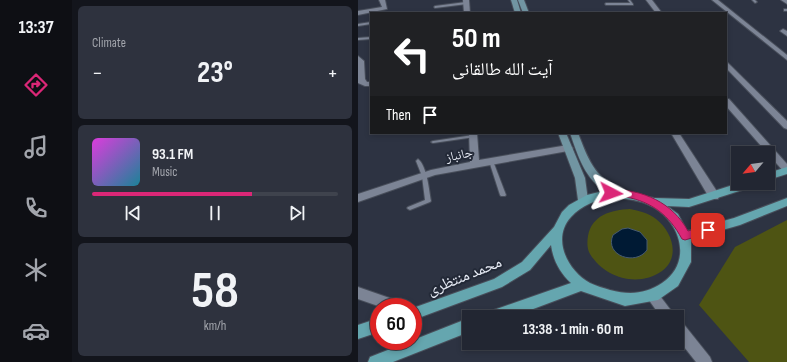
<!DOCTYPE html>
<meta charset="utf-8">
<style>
:root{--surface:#222632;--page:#2e323e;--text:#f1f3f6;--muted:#a2a5ac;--line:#3f434d;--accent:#db2777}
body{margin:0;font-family:"Sofia Sans Condensed","Noto Naskh Arabic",sans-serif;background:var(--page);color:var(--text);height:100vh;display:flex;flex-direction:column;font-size:15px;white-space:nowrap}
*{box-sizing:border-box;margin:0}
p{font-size:13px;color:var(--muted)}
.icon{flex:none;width:22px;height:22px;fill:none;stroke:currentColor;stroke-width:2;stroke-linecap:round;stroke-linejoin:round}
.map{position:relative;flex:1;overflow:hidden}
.panel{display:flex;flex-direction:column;gap:6px;padding:6px;background:#13151c;width:286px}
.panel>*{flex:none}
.banner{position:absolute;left:12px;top:12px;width:357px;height:122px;border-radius:0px;box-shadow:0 2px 6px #0003,0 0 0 1px var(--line);background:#202124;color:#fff;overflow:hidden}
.needle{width:26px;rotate:241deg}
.controls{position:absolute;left:373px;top:146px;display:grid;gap:8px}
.controls a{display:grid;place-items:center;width:44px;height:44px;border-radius:0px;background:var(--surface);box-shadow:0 2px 6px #0003,0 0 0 1px var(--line);font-size:20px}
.speed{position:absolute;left:12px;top:298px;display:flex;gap:8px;font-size:20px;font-weight:700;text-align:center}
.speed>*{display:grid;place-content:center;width:52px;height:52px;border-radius:50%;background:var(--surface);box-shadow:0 2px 6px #0003,0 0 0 1px var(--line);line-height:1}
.speed .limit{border:6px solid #d22;background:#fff;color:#111}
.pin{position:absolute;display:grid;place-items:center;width:34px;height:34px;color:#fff;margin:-17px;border-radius:8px;box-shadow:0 2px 6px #0006}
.me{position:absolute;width:44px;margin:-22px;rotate:94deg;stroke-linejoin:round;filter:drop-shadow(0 0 3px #0008)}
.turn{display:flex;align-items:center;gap:14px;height:84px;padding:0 16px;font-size:18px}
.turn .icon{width:52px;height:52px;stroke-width:2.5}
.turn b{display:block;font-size:28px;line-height:34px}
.then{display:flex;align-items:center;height:38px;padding:0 16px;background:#0003;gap:8px;font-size:15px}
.big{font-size:30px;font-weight:700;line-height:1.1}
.panel .tile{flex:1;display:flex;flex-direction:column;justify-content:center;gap:6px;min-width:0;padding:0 14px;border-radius:6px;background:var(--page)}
.panel .dial{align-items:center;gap:0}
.dial b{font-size:52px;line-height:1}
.song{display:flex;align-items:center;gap:12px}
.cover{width:48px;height:48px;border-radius:6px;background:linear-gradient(135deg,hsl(300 70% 55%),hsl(190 70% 35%))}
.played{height:4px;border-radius:2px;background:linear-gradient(90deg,var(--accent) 65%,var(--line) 65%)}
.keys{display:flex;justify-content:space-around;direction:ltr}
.heat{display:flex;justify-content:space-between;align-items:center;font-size:22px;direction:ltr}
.trip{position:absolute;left:104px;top:310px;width:222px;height:40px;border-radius:0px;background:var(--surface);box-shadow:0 2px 6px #0003,0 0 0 1px var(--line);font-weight:700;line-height:40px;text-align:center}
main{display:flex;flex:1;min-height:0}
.menu{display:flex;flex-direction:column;width:72px;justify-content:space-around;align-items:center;background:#0e0f14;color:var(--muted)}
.menu .icon{width:28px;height:28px}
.menu .on{color:var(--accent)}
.menu b{font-size:18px;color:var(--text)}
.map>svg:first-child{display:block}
</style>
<main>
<nav class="menu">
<b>13:37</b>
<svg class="icon on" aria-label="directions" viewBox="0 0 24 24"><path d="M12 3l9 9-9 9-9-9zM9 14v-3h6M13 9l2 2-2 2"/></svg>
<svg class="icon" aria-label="music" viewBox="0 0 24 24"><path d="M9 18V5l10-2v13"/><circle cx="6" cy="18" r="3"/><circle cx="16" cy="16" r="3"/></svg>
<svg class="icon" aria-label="phone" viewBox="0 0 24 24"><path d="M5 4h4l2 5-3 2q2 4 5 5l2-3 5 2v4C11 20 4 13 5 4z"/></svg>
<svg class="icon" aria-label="climate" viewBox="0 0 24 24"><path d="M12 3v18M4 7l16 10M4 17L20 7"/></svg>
<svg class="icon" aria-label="car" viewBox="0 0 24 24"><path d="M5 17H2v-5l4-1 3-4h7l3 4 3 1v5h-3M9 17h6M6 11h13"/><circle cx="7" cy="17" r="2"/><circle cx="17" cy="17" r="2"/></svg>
</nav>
<section class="panel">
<div class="tile"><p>Climate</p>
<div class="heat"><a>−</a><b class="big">23°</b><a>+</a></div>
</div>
<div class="tile">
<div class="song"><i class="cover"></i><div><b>93.1 FM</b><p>Music</p></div></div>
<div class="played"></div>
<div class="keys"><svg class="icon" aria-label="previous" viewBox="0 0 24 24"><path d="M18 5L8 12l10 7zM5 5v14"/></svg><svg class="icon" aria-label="pause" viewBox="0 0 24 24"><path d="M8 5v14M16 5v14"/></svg><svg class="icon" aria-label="next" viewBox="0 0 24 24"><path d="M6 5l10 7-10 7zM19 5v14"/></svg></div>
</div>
<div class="tile dial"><b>58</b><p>km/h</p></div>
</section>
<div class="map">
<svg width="429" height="362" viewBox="0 0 429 362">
<rect width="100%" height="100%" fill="#2d3342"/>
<!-- green -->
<g fill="#4e5413">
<path d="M272,209C281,211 291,213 298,219C314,231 323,257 304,271C280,288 247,278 232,254C229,249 229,242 230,236C234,215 253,210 272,209Z"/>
<path d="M429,220V362H391L341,305L377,247Z"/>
</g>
<!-- water -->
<path fill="#001a34" stroke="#465a6f" d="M270,228L282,232L289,240V250C278,266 246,256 255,235L264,229Z"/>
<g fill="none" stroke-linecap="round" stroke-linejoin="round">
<!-- service casing -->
<g stroke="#484e5a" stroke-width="2">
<g id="service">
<path d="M270,0H272L275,4V5H248L247,4L248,3H272Z"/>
<path d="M394,0H397L399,2L397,3Z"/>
<path d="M108,2L109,3V4L77,8L76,7L77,6Z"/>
<rect x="426" y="9" width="3" height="2"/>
<path d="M13,22V24L0,26V24Z"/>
<path d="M13,37V39L0,40V38Z"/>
<path d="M115,135H117V137L75,143L73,142L75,141Z"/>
<path d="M60,159C69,166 71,190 73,201L72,202L52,210L50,209L49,208L50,207L67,200L64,176L58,161Z"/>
<path d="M133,159L135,161L148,195L147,196H143L142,195L131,161Z"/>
</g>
</g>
<!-- minor casing -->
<g stroke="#484e5a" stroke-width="2">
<g id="minor">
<path d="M21,0H27L29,9L0,15V11L24,7Z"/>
<path d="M105,0H111L112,13H106Z"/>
<path d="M288,0H294L304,13H298Z"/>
<path d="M354,0H360L429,55V60Z"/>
<path d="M423,0H429V4Z"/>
<path d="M425,29L429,31V36L422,31Z"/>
<path d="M0,56L6,61L7,79L9,82H13V86H7L0,83Z"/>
<path d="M368,62L370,63L429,121V129L426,128L368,68Z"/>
<path d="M368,99H371L429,164V173L426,172L368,106Z"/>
<path d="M111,133H119L121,160L210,145L215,148L210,151L77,175L0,202V194L73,170L112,162Z"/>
<path d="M313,133H321L360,193L361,196L360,199H352Z"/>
</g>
</g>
<!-- tertiary casing -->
<g stroke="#484e5a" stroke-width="2">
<g id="tertiary">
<path d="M0,287L46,303L48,307H23L0,299Z"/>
<path d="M294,290L299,292L318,317H303L288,296L289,292Z"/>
<path d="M319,320L324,322L352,357L354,362H338L319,338Z"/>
</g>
</g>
<!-- secondary casing -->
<g stroke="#484e5a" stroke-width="2">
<g id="secondary">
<path d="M153,0H159L163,13H157Z"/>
<path d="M160,0H166L171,13H165Z"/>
<path d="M200,133H208L227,178L230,200L229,203H221L220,200L217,178Z"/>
<path d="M212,133H220C230,159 236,176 262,190L263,193L262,196C257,197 254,196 250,193C227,180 220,156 212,133Z"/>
</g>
</g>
<!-- primary casing -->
<g stroke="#484e5a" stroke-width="2">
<g id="primary">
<path d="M429,167V174L410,180V173Z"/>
<path d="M381,183H398L397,186L331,207L309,206L320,214L329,231L376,218L429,198V206L382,225L333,239V262L320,286L300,300L267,306L223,291L154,317H128L130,312L213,283C202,273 195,260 193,245L172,270L144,287L55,320V308L136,279L164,262L196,227L204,212L211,205L229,195L253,189L296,198L331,199ZM253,197C264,199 278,199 289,204C321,217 337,261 304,283C287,294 272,295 252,290C246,288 238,286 232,283C210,271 193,239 213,217C224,205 238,200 253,197Z"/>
<path d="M21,318V332L0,339V325Z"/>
<path d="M111,318V332L35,362H10L12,357Z"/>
</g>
</g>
<!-- service -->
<use href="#service" fill="#7c8495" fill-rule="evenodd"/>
<!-- minor -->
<use href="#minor" fill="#7c8495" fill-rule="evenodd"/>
<!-- tertiary -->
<use href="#tertiary" fill="#7c8495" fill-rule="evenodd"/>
<!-- secondary -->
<use href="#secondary" fill="#7195a2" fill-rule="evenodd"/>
<!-- primary -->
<use href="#primary" fill="#65a6af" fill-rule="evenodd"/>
</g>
<!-- route -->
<path fill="#db2777" stroke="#8e194d" d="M253,189C285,190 314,202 330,231L350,225L355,230L354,232L327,240L324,239C311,215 294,202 268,197C262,195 255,197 249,195L248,193Z"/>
<g text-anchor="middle" stroke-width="4" stroke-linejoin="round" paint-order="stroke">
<!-- street labels -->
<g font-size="13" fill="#eaeef8" stroke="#232937">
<text transform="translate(101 154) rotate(-12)" y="5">جانباز</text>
</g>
<!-- near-street labels -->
<g font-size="16" fill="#eaeef8" stroke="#232937">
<text transform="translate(106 275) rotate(-22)" y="6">محمد منتظری</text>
</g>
</g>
</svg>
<div class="controls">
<a><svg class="needle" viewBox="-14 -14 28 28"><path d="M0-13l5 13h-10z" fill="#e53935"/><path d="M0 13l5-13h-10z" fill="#a2a5ac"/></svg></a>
</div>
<div class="speed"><div class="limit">60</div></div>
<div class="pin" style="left:350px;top:230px;background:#d93025"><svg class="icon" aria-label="arrive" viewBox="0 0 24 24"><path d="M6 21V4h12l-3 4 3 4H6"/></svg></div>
<svg class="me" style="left:253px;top:193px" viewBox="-20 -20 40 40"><path d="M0-17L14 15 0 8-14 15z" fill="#db2777" stroke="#fff" stroke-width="4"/></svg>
<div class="trip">13:38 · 1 min · 60 m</div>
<div class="banner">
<div class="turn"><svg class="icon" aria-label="left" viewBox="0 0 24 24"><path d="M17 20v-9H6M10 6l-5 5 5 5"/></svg><div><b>50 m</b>آیت الله طالقانی</div></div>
<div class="then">Then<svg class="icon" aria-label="arrive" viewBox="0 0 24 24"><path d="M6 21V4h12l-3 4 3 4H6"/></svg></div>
</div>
</div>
</main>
